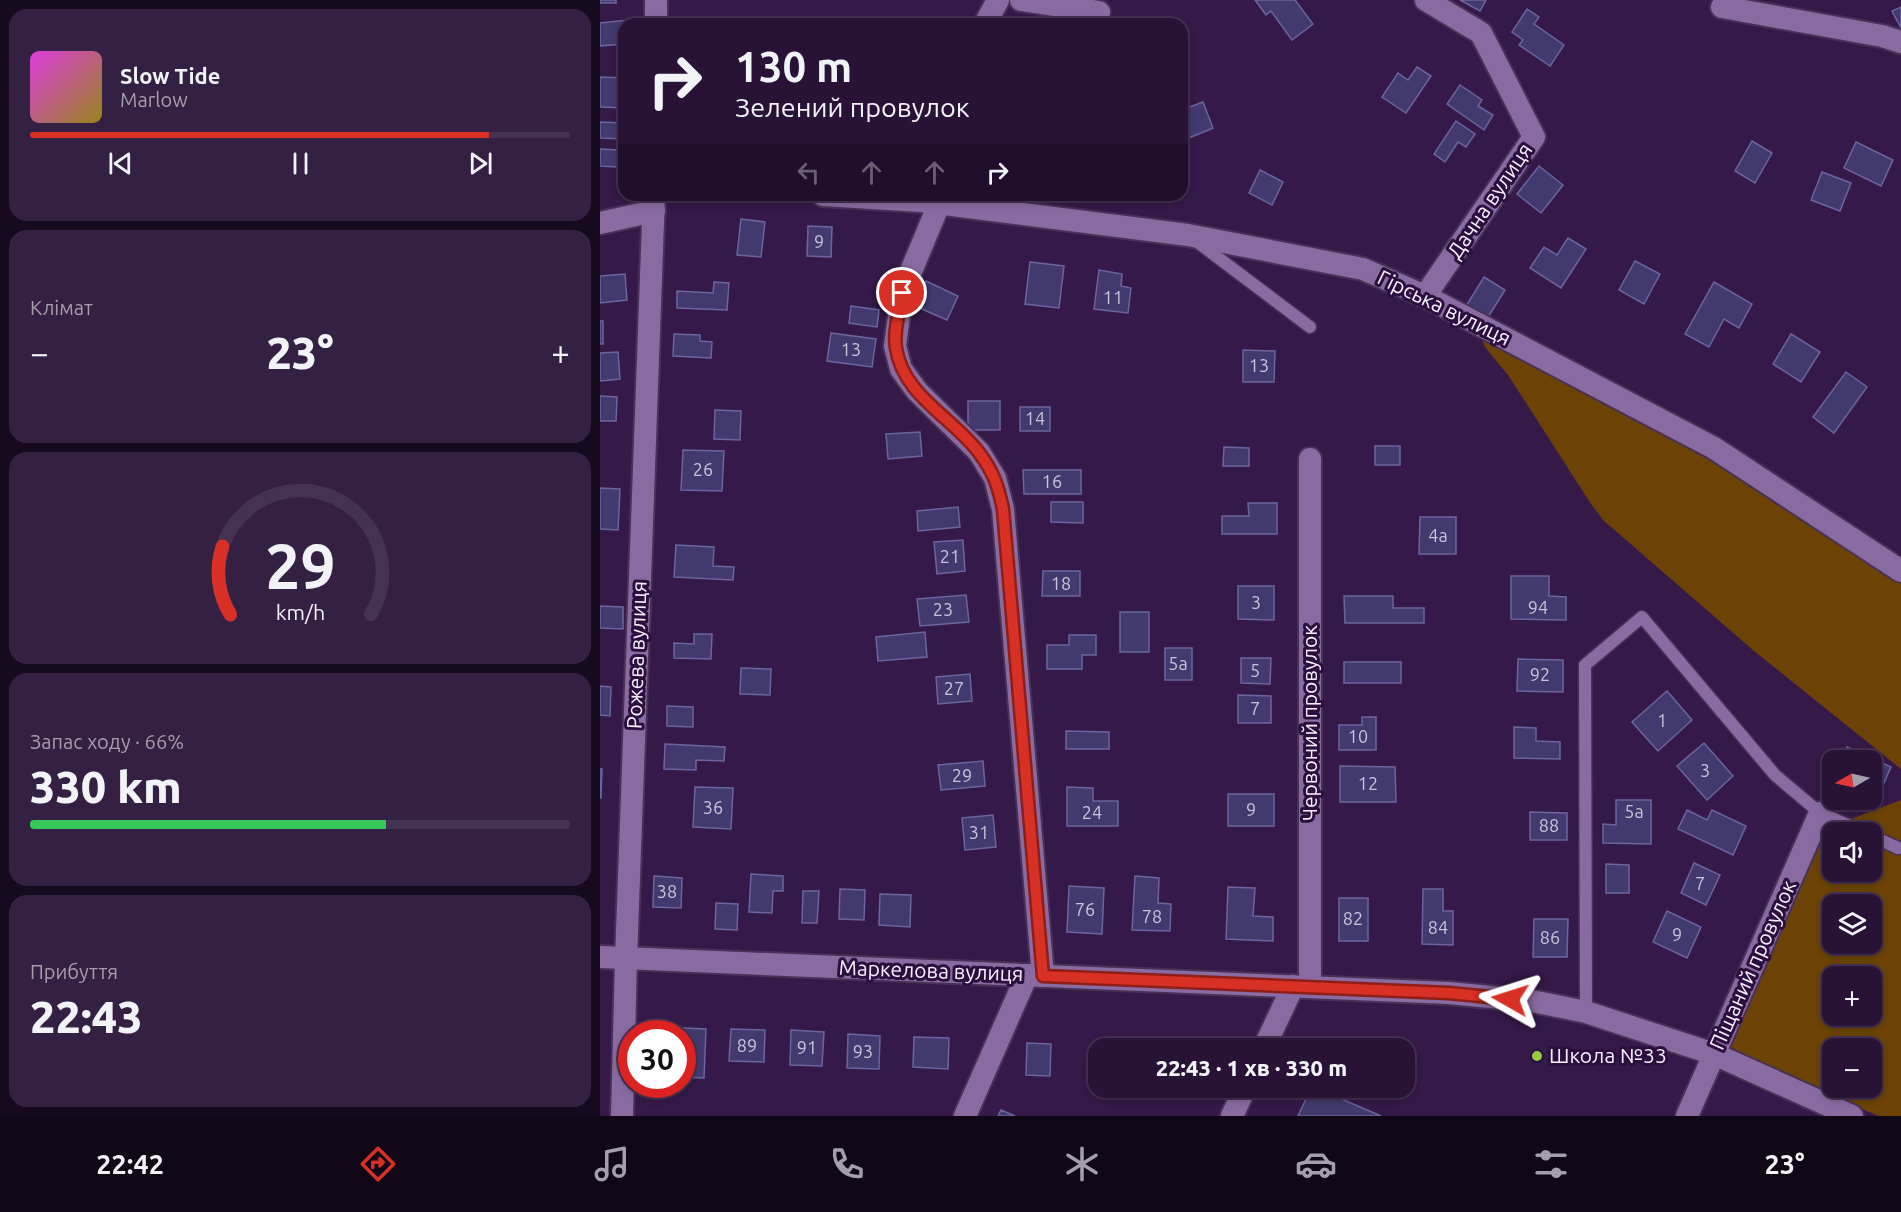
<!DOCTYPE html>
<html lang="uk">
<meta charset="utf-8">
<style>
:root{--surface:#281337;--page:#342042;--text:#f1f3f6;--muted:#a59ead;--line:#443252;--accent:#d93025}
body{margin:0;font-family:Ubuntu,sans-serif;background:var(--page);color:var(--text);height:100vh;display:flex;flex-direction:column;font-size:22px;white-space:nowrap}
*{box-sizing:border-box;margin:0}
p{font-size:20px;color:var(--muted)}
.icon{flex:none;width:33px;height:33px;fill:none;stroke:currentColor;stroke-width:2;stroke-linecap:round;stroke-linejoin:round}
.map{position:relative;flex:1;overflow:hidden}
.drawer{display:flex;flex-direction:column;gap:9px;padding:9px;background:#160a1e;width:600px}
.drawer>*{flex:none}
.banner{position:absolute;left:18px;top:18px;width:570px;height:183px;border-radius:18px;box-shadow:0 3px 9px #0003,0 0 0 2px var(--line);background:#281337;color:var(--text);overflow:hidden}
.needle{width:39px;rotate:261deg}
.tools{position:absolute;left:1222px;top:750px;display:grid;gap:12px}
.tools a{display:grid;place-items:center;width:60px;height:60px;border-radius:12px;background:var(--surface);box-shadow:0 3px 9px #0003,0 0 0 2px var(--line);font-size:30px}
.speed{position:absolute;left:18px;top:1020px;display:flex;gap:12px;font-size:30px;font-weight:700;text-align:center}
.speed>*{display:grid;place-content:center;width:78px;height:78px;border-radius:50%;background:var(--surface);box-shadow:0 3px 9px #0003,0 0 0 2px var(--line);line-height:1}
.speed .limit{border:9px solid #d22;background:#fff;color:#111}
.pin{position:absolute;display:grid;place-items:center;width:51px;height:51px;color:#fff;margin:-26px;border:3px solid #fff;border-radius:50%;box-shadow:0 2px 6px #0007}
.me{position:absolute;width:66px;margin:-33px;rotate:276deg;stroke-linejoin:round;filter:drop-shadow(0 0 4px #0008)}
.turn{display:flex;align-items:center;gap:21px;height:126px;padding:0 18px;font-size:27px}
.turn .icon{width:78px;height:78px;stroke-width:2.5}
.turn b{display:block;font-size:42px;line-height:51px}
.lanes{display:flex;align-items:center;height:57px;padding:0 18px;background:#0003;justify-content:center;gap:30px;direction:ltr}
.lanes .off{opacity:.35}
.big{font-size:45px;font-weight:800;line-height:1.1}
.drawer .widget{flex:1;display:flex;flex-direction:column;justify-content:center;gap:9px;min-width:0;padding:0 21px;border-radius:18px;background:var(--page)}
.drawer .dial{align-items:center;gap:0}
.dial svg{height:156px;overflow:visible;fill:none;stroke:var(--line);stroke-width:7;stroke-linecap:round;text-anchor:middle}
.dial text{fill:var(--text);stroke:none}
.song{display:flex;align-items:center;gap:18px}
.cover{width:72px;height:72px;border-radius:9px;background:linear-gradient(135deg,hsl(300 70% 55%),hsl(50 70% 35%))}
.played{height:6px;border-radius:3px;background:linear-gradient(90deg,var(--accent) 85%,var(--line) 85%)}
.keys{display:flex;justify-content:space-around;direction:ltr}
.heat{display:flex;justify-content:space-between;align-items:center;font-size:33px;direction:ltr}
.charge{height:9px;border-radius:4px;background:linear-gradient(90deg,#34c759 66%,var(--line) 0)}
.trip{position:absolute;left:488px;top:1038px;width:327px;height:60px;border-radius:18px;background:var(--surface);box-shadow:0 3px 9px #0003,0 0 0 2px var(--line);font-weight:800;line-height:60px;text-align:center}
.tabs{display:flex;height:96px;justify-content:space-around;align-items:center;background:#100816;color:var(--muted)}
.tabs .icon{width:42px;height:42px}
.tabs .current{color:var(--accent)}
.tabs b{font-size:27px;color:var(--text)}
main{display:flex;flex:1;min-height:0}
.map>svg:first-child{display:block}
</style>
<main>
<section class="drawer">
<div class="widget">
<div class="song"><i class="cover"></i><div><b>Slow Tide</b><p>Marlow</p></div></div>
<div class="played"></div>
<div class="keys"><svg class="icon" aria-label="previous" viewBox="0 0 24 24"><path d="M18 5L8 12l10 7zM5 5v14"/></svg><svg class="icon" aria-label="pause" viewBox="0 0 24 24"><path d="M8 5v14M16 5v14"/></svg><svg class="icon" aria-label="next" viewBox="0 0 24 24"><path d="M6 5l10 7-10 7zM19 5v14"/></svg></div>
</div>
<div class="widget"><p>Клімат</p>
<div class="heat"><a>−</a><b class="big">23°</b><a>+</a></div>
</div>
<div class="widget dial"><svg viewBox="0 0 100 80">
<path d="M14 69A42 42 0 1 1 86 69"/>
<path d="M14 69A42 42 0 0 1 10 34" stroke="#d93025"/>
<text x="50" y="56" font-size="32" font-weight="700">29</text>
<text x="50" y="72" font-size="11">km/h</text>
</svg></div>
<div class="widget"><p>Запас ходу · 66%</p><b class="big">330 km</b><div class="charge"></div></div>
<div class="widget"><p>Прибуття</p><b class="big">22:43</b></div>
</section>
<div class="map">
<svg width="1301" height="1116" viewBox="0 0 1301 1116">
<rect width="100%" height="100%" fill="#351949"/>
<!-- green -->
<g fill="#6c4305" fill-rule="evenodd">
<path d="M885,334L1111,452L1301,576V769L1154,651L1003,520L991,504L908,375L885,347L882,339Z"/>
<path d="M1301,800V1116H1278L1128,1048L1225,829ZM1233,832H1272V872H1233ZM1233,904H1272V944H1233ZM1233,976H1272V1016H1233ZM1233,1048H1272V1088H1233Z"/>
</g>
<!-- building -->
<g fill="#42396e" stroke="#6b659d" stroke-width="1.5">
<rect x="0" y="0" width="16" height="3"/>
<path d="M655,0H695L713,24L692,40L671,11L666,15Z"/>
<path d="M860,0H886L880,11Z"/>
<path d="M1301,7V28L1292,11Z"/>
<path d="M927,9L939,17L934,24L964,45L950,66L919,45L923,40L912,32Z"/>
<path d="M28,20V24H24V44L0,46V23Z"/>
<path d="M817,67L831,76L806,113L782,97L798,73L808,80Z"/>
<path d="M0,77L24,78V108L0,107Z"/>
<path d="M860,85L882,100L878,106L893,115L884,130L847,104Z"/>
<path d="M603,102L613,128L589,138L582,121V110Z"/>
<path d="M856,121L875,134L866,147L858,142L845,162L834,154Z"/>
<path d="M0,122L24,123V139L0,138Z"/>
<path d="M1152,141L1172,153L1155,183L1135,171Z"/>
<path d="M1256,142L1293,160L1281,186L1244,168Z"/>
<path d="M0,149L18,150L17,167L0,166Z"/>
<path d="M939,166L963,185L941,213L917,194Z"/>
<path d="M660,170L683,182L672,205L649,193Z"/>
<path d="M1222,172L1251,183L1240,211L1211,200Z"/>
<path d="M366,195H397L395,203Z"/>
<path d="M465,195H497V201L465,199Z"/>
<path d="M141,219L165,222L161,257L137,255Z"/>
<path d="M208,226L232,227L231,257L207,256Z"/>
<path d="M968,238L986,249L961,288L930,268L944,247L957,255Z"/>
<path d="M1035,261L1060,274L1044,304L1019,290Z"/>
<path d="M430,262L464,266L459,308L425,304Z"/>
<path d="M499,270L522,274L521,286L531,288L528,313L494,309Z"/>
<path d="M25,274L27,300L0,303V276Z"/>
<path d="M884,277L905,290L887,319L866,306Z"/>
<path d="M326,281L358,296L347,320L315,306Z"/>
<path d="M114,282L129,283L127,310L77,308V291L113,293Z"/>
<path d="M1114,282L1152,304L1139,328L1124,319L1109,347L1085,334Z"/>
<path d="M251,306L279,310L277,327L249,323Z"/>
<rect x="0" y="321" width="3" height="23"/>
<path d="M231,333L276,339L272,367L227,361Z"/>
<path d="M74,334L100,335V341L112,342L111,358L73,356Z"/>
<path d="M1191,334L1220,352L1201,382L1173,364Z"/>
<path d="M643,350L675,351L674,382H643Z"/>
<path d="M18,352L20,379L0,381V353Z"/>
<path d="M1246,372L1267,387L1234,433L1213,417Z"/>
<path d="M0,396L17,397L16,421H0Z"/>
<rect x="368" y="401" width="32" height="29"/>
<rect x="420" y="407" width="30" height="24"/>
<path d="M115,410L141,411L140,440L114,439Z"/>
<path d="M320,432L322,456L288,459L286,434Z"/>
<rect x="775" y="446" width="25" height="19"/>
<path d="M624,447L649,448V466H623Z"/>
<path d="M83,450L124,451L122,491L81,490Z"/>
<path d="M423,470H481V494H424Z"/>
<path d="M0,488L20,489L18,530L0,529Z"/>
<path d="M451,502H483V523L451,522Z"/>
<path d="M648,503H677V534H622V516H649Z"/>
<path d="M358,507L360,527L318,531L317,511Z"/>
<path d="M820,517H856V554H819Z"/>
<path d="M363,540L365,571L337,574L334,542Z"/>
<path d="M76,545L114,547L113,566L134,567L133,580L74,577Z"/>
<path d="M443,571H480V596H442Z"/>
<path d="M911,576H949V596L966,597V620L911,619Z"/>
<path d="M638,586H674V620L638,619Z"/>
<path d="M366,595L369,622L320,626L317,599Z"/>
<path d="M744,596H793V608H824V623H745Z"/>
<path d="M0,606L23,607V629L0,628Z"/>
<rect x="520" y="612" width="29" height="40"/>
<path d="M325,632L327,657L278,661L276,637Z"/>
<path d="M94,634H112L111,659L74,658V643L94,644Z"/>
<path d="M469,635H496V655H482V669H447V645H469Z"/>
<rect x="565" y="648" width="27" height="32"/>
<path d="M641,658H671L670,684L641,683Z"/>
<path d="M918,659L963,660V692L917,691Z"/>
<rect x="744" y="662" width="57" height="21"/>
<path d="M141,668L171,669L170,695L140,694Z"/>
<path d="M370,674L372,701L338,704L336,677Z"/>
<path d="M0,686L11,687L10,716L0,715Z"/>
<path d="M1067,691L1092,720L1058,751L1032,722Z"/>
<path d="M638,695L671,696V723H638Z"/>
<path d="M67,706L93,707V727L67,726Z"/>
<path d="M762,717H776V750H739V725H762Z"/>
<path d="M914,727L936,728V741L960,742V759L914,758Z"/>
<path d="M466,731L509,732V749H466Z"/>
<path d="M1104,743L1133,776L1107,800L1077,766Z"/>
<path d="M65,744L125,747L124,761L96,760V770L64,769Z"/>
<path d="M1247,747L1291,767L1277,799L1272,797V760H1241Z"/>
<path d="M383,761L385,786L341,790L338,765Z"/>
<path d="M740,766L795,767L796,802H740Z"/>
<path d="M0,769H2L1,798H0Z"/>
<path d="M95,787L133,788L131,829L93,827Z"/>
<path d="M467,787L493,788V801H518V826H467Z"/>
<rect x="628" y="794" width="46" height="32"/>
<path d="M1016,800H1051V844L1003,843V824L1016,825Z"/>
<path d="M1087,810L1107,820L1112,810L1146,826L1133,855L1078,829Z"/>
<path d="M930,812L967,813V840H930Z"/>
<path d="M393,815L396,847L365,850L362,818Z"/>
<path d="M1094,863L1120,875L1106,905L1081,893Z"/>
<path d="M1006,864L1029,865V893H1006Z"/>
<path d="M151,874L183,876V891H173L172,913L149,912Z"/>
<path d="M54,876L82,878L81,908L53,907Z"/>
<path d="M535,876L559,878L558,903L571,904L570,931L532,930Z"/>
<path d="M469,886L504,888L502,934L467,932Z"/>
<path d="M628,887L655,888L653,916L673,917V941L626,939Z"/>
<path d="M240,889L265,890L264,920L239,919Z"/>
<path d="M823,889H843V911H853V945L822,944Z"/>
<path d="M203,891H219L217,923H202Z"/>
<path d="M280,894L311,895L310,927L279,925Z"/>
<rect x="739" y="898" width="29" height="43"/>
<path d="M116,903L138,904L137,930L115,929Z"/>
<path d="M1067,911L1101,927L1087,958L1053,942Z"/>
<path d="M934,919H968L967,957H933Z"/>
<path d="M63,1027L106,1029L104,1078L82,1077V1034H63Z"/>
<path d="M131,1029L165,1030L164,1062L129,1061Z"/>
<path d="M191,1030L224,1032L222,1066L190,1065Z"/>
<path d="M248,1034L280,1036L279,1069L247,1068Z"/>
<path d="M314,1037L349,1038L348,1069L313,1067Z"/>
<path d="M427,1043L451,1044L450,1076L426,1075Z"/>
<path d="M512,1044L545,1045V1048H512Z"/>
<path d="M578,1088H593V1092L578,1091Z"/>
<path d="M711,1088H716L781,1116H698Z"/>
<path d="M401,1110L415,1116H398Z"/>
</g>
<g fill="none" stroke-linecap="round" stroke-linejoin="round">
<!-- lane casing -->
<g stroke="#483157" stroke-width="15">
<g id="lane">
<path d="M596,241L710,327"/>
<path d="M1272,836L1298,848"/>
<path d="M986,1012L985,665L1042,617L1175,775L1220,813L1264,832"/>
</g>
</g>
<!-- street casing -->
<g stroke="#483157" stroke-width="26">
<g id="street">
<path d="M421,0L499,12"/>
<path d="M1122,7L1282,36L1301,42"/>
<path d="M56,24V0"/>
<path d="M385,24L398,0"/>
<path d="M223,195L321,201L588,235L763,269L825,296L1114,448L1301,571"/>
<path d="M339,204L302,293L295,346L301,369L317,391L379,452L395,478L403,509L443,976"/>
<path d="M0,223L54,211"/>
<path d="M825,296L934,137L881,33L826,0"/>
<path d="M0,957L849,993L932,1001L986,1012L1114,1054L1252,1116"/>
<path d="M710,987V459"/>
<path d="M664,1048L693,986"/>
<path d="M22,1116L26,959L54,195"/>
<path d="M365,1116L427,975"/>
<path d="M632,1116L645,1088"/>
<path d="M1087,1116L1220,813"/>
</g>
</g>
<!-- lane -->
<use href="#lane" stroke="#896ba1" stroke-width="12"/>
<!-- street -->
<use href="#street" stroke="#896ba1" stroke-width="22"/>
</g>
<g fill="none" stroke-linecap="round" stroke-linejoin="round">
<!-- route casing -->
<g stroke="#8d1f18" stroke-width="15">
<path id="route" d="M302,293C300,310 293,331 296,348C303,396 354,418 380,454C394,473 398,486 403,509L443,976L849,993L910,999"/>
</g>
<!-- route -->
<use href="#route" stroke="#d93025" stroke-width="10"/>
</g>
<!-- markers -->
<circle fill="#94cc3c" stroke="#2b0f3e" stroke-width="2" cx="937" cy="1056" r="6"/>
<g text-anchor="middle" stroke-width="6" stroke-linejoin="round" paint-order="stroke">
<!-- number labels -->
<g font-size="18" fill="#cac3d9">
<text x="219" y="248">9</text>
<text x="513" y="304">11</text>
<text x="251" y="356">13</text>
<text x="659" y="372">13</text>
<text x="435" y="425">14</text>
<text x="103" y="476">26</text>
<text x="452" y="488">16</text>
<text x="838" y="542">4а</text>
<text x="350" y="563">21</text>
<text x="461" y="590">18</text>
<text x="656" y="609">3</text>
<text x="938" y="614">94</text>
<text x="343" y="616">23</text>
<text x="578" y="670">5а</text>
<text x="655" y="677">5</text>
<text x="940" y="681">92</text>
<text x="354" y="695">27</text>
<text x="655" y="715">7</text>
<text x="1062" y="727">1</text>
<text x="758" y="743">10</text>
<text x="1105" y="777">3</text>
<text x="362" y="782">29</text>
<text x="768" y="790">12</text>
<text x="113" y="814">36</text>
<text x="651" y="816">9</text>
<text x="1034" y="818">5а</text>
<text x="492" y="819">24</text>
<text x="949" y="832">88</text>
<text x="379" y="839">31</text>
<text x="1100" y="890">7</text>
<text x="67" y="898">38</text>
<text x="485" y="916">76</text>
<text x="552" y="923">78</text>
<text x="753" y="925">82</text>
<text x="838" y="934">84</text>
<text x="1077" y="941">9</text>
<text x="950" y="944">86</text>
<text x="147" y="1052">89</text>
<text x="207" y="1054">91</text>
<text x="263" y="1058">93</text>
</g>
<!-- street labels -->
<g font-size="21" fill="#f7f1fd" stroke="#2b0f3e">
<text transform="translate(890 201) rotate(-56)" y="7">Дачна вулиця</text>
<text transform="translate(844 308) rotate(26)" y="7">Гірська вулиця</text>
<text transform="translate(37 655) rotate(-88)" y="7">Рожева вулиця</text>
<text transform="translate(710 723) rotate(-90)" y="7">Червоний провулок</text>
<text transform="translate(1153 965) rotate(-66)" y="7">Піщаний провулок</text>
<text transform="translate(331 971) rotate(2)" y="7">Маркелова вулиця</text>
</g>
<!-- poi labels -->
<g font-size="21" fill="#f7f1fd" stroke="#2b0f3e" text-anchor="start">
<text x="949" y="1063">Школа №33</text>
</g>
</g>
</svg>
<div class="tools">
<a><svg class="needle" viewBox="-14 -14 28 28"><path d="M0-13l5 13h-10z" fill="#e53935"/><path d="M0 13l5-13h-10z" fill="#a59ead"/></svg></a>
<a><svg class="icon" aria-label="sound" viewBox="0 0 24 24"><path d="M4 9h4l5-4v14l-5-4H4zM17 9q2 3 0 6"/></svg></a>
<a><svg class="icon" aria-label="layers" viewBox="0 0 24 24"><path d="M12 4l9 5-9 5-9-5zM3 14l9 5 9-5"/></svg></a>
<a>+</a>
<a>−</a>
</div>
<div class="speed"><div class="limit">30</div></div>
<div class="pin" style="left:302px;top:293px;background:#d93025"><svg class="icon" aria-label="arrive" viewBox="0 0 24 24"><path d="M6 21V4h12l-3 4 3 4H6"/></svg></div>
<svg class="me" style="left:910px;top:999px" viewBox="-20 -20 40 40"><path d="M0-17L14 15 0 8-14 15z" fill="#d93025" stroke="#fff" stroke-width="4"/></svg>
<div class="trip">22:43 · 1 хв · 330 m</div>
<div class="banner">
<div class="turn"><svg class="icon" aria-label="right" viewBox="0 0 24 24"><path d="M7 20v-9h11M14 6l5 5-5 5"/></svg><div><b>130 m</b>Зелений провулок</div></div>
<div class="lanes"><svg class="icon off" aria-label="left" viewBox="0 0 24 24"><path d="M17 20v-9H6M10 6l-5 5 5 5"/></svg><svg class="icon off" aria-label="ahead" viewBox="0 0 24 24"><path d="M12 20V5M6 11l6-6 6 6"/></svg><svg class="icon off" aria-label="ahead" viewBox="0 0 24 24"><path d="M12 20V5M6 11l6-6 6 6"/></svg><svg class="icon" aria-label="right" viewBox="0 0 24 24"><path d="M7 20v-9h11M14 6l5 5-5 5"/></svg></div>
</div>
</div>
</main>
<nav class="tabs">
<b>22:42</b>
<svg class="icon current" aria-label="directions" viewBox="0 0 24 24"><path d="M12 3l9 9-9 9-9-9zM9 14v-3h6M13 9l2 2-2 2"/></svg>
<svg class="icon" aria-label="music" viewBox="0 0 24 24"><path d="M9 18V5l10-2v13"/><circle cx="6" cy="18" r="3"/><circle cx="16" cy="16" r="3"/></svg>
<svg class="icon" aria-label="phone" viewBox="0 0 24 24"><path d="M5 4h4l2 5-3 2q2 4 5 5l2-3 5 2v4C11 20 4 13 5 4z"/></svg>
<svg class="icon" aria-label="climate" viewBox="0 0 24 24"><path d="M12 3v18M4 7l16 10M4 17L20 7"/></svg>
<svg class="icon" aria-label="car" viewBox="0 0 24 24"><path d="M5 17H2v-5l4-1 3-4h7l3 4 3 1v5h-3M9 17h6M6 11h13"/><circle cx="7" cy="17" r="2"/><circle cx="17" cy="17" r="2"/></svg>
<svg class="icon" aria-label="filters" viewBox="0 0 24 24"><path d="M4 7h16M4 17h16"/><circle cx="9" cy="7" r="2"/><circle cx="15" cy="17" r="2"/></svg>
<b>23°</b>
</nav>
